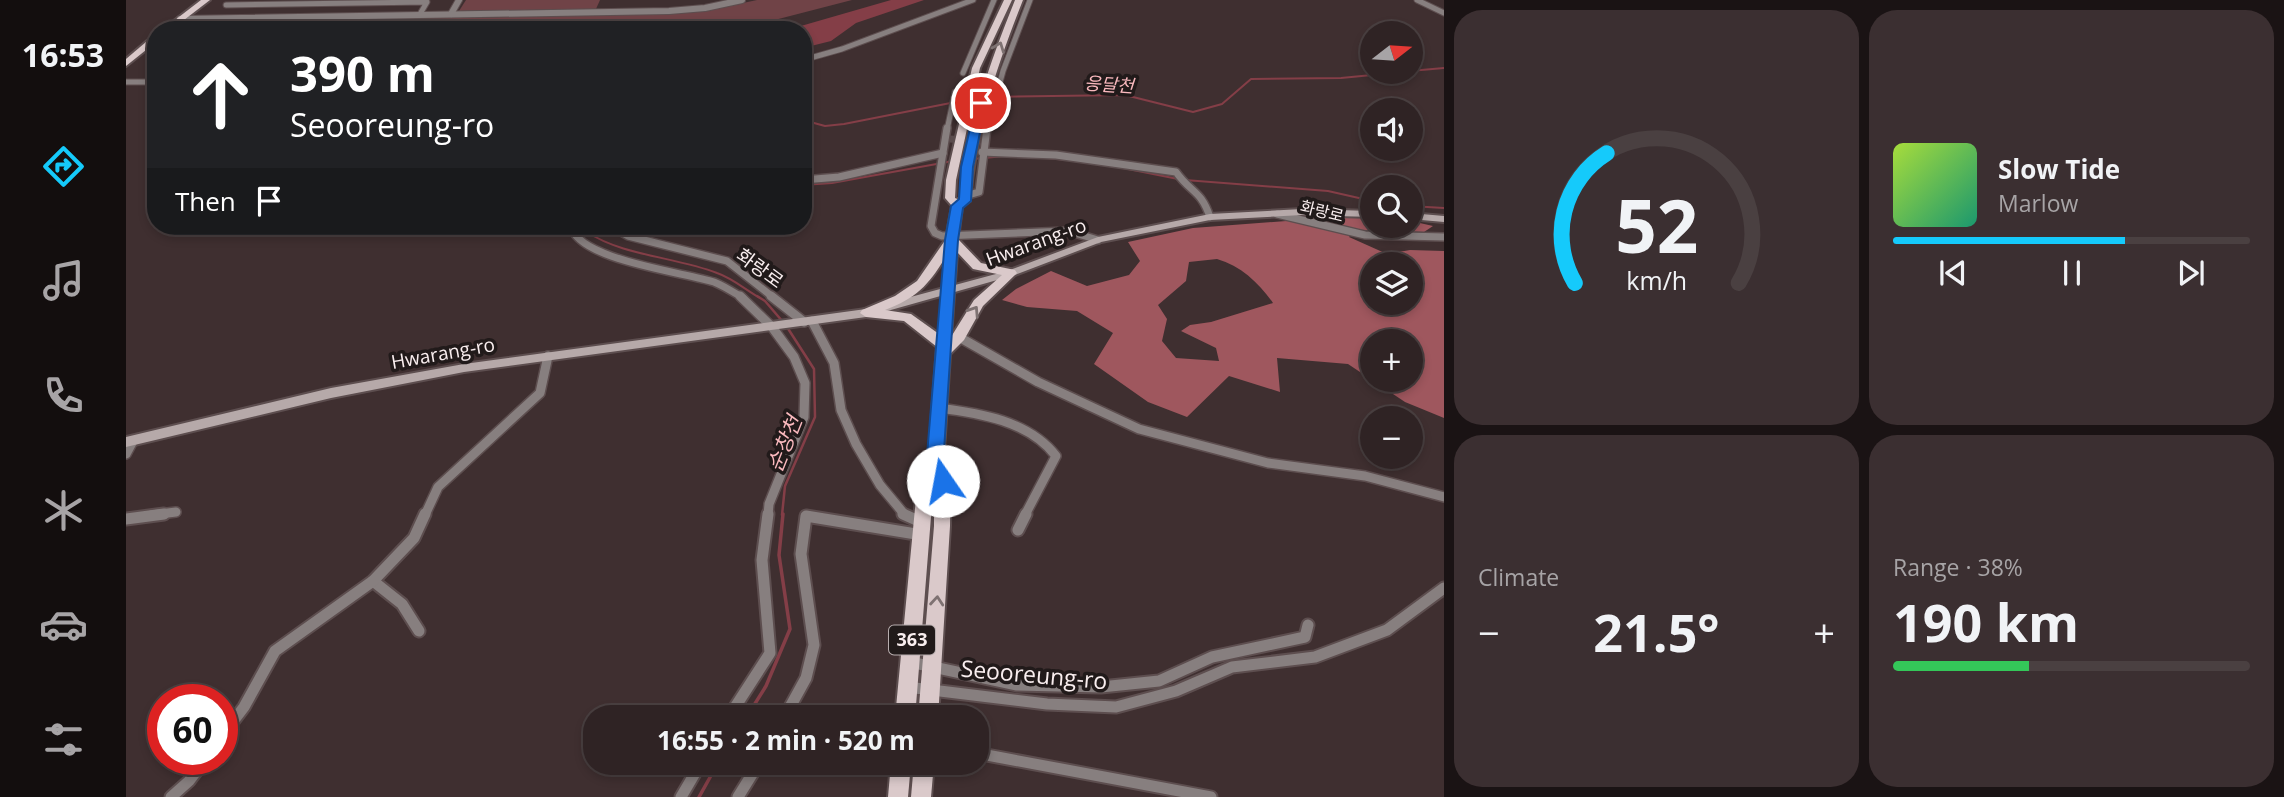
<!DOCTYPE html>
<meta charset="utf-8">
<style>
:root{--surface:#2f2324;--page:#3b2f31;--text:#f1f3f6;--muted:#a7a4a6;--line:#4a4041;--accent:#15cafb}
body{margin:0;font-family:"Open Sans","Noto Sans KR",sans-serif;background:var(--page);color:var(--text);height:100vh;display:flex;flex-direction:column;font-size:26px;white-space:nowrap}
*{box-sizing:border-box;margin:0}
p{font-size:23px;color:var(--muted)}
.icon{flex:none;width:38px;height:38px;fill:none;stroke:currentColor;stroke-width:2;stroke-linecap:round;stroke-linejoin:round}
.map{position:relative;flex:1;overflow:hidden}
.details{display:flex;flex-direction:column;gap:10px;padding:10px;background:#1a1314;width:840px}
.details>*{flex:none}
.guide{position:absolute;left:21px;top:21px;width:665px;height:214px;border-radius:28px;box-shadow:0 4px 10px #0003,0 0 0 2px var(--line);background:#202124;color:#fff;overflow:hidden}
.needle{width:46px;rotate:73deg}
.tools{position:absolute;left:1234px;top:21px;display:grid;gap:14px}
.tools a{display:grid;place-items:center;width:63px;height:63px;border-radius:50%;background:var(--surface);box-shadow:0 4px 10px #0003,0 0 0 2px var(--line);font-size:35px}
.speed{position:absolute;left:21px;top:684px;display:flex;gap:14px;font-size:35px;font-weight:700;text-align:center}
.speed>*{display:grid;place-content:center;width:91px;height:91px;border-radius:50%;background:var(--surface);box-shadow:0 4px 10px #0003,0 0 0 2px var(--line);line-height:1}
.speed .limit{border:10px solid #d22;background:#fff;color:#111}
.pin{position:absolute;display:grid;place-items:center;width:60px;height:60px;color:#fff;margin:-30px;border:4px solid #fff;border-radius:50%;box-shadow:0 2px 7px #0007}
.me{position:absolute;width:77px;margin:-38px;rotate:348deg;stroke-linejoin:round;filter:drop-shadow(0 0 5px #0008)}
.turn{display:flex;align-items:center;gap:24px;height:147px;padding:0 28px;font-size:32px}
.turn .icon{width:91px;height:91px;stroke-width:2.5}
.turn b{display:block;font-size:49px;line-height:60px}
.then{display:flex;align-items:center;height:66px;padding:0 28px;background:#0003;gap:14px;font-size:26px}
.big{font-size:52px;font-weight:700;line-height:1.1}
.details .tile{flex:1;display:flex;flex-direction:column;justify-content:center;gap:10px;min-width:0;padding:0 24px;border-radius:28px;background:var(--page)}
.details .dial{align-items:center;gap:0}
.dial svg{height:182px;overflow:visible;fill:none;stroke:var(--line);stroke-width:7;stroke-linecap:round;text-anchor:middle}
.dial text{fill:var(--text);stroke:none}
.song{display:flex;align-items:center;gap:21px}
.cover{width:84px;height:84px;border-radius:10px;background:linear-gradient(135deg,hsl(80 70% 55%),hsl(160 70% 35%))}
.played{height:7px;border-radius:4px;background:linear-gradient(90deg,var(--accent) 65%,var(--line) 65%)}
.keys{display:flex;justify-content:space-around;direction:ltr}
.heat{display:flex;justify-content:space-between;align-items:center;font-size:38px;direction:ltr}
.charge{height:10px;border-radius:5px;background:linear-gradient(90deg,#34c759 38%,var(--line) 0)}
.details .tiles{flex:1;display:grid;gap:10px;grid-template-columns:repeat(2,1fr)}
.trip{position:absolute;left:457px;top:705px;width:406px;height:70px;border-radius:28px;background:var(--surface);box-shadow:0 4px 10px #0003,0 0 0 2px var(--line);font-weight:700;line-height:70px;text-align:center}
main{display:flex;flex:1;min-height:0}
.dock{display:flex;flex-direction:column;width:126px;justify-content:space-around;align-items:center;background:#130e0e;color:var(--muted)}
.dock .icon{width:49px;height:49px}
.dock .selected{color:var(--accent)}
.dock b{font-size:32px;color:var(--text)}
.map>svg:first-child{display:block}
</style>
<main>
<nav class="dock">
<b>16:53</b>
<svg class="icon selected" aria-label="directions" viewBox="0 0 24 24"><path d="M12 3l9 9-9 9-9-9zM9 14v-3h6M13 9l2 2-2 2"/></svg>
<svg class="icon" aria-label="music" viewBox="0 0 24 24"><path d="M9 18V5l10-2v13"/><circle cx="6" cy="18" r="3"/><circle cx="16" cy="16" r="3"/></svg>
<svg class="icon" aria-label="phone" viewBox="0 0 24 24"><path d="M5 4h4l2 5-3 2q2 4 5 5l2-3 5 2v4C11 20 4 13 5 4z"/></svg>
<svg class="icon" aria-label="climate" viewBox="0 0 24 24"><path d="M12 3v18M4 7l16 10M4 17L20 7"/></svg>
<svg class="icon" aria-label="car" viewBox="0 0 24 24"><path d="M5 17H2v-5l4-1 3-4h7l3 4 3 1v5h-3M9 17h6M6 11h13"/><circle cx="7" cy="17" r="2"/><circle cx="17" cy="17" r="2"/></svg>
<svg class="icon" aria-label="filters" viewBox="0 0 24 24"><path d="M4 7h16M4 17h16"/><circle cx="9" cy="7" r="2"/><circle cx="15" cy="17" r="2"/></svg>
</nav>
<div class="map">
<svg width="1318" height="797" viewBox="0 0 1318 797">
<rect width="100%" height="100%" fill="#3f2f30"/>
<!-- green -->
<g fill="#704347">
<path d="M340,0H474L470,9L333,11Z"/>
<path d="M631,0H726L610,30H52L59,23L542,14L589,9Z"/>
</g>
<!-- forest -->
<path fill="#9f575e" fill-rule="evenodd" d="M1226,216L1246,217V226H1284L1285,221L1307,226L1298,232L1229,230L1223,237L1261,254L1284,250L1318,251V418L1279,402L1222,364L1151,358L1154,392L1103,376L1061,417L1022,402L968,364L987,333L951,311L901,307L876,300L890,289L925,271L961,286L1003,275L1014,261L1002,242L1067,228ZM1091,259C1115,266 1133,283 1147,303L1085,322L1064,325L1055,331L1090,348L1093,361L1050,358L1036,341L1041,319L1032,305L1060,281L1063,262ZM1246,264H1284V303H1246ZM1246,341H1284V380H1246Z"/>
<!-- water -->
<path fill="#843e47" d="M765,0H798L730,23L705,41L677,48V30H661Z"/>
<g fill="none" stroke-linecap="round" stroke-linejoin="round">
<!-- stream-far2 -->
<g stroke="#843e47" stroke-width="2">
<path d="M1284,71L1318,68"/>
<path d="M862,97L999,95L1067,112L1096,104L1125,79L1215,78L1277,72"/>
<path d="M677,120L699,126L718,124L855,97"/>
<path d="M921,158L942,160"/>
<path d="M847,159L879,156"/>
<path d="M997,168L1052,179"/>
<path d="M1059,180L1202,191L1246,201"/>
<path d="M677,185L706,183L827,161"/>
<path d="M1284,206L1318,208"/>
<path d="M461,226V232C497,256 550,257 591,273C606,278 620,290 634,298"/>
</g>
<!-- stream-far1 -->
<g stroke="#843e47" stroke-width="2.5">
<path d="M631,296L639,301L657,322"/>
<path d="M656,515L659,486L689,417L688,369L661,327"/>
</g>
<!-- stream -->
<g stroke="#843e47" stroke-width="3.5">
<path d="M620,718L640,686L664,629L653,555L657,514"/>
<path d="M573,797L592,763"/>
</g>
<!-- minor-tunnel -->
<path stroke="#5b4c4d" stroke-width="7" stroke-dasharray="7 3.5" stroke-linecap="butt" d="M824,139L853,141"/>
<!-- minor-far3 casing -->
<g stroke="#5d4e4f" stroke-width="7">
<g id="minor-far3">
<path d="M1291,0L1318,13"/>
<path d="M100,5L301,2L294,14"/>
<path d="M677,60L716,49L847,0"/>
<path d="M837,73L868,0"/>
<path d="M0,82H30"/>
<path d="M821,130L829,92"/>
<path d="M861,130L877,71L904,0"/>
</g>
</g>
<!-- minor-far2 casing -->
<g stroke="#5d4e4f" stroke-width="10">
<g id="minor-far2">
<path d="M821,128L805,226L809,233L816,236L942,231L972,240"/>
<path d="M856,152L930,155L1050,172C1065,193 1075,190 1084,217"/>
<path d="M677,180L713,177L817,153"/>
<path d="M839,196L853,192L861,128"/>
<path d="M1151,214L1239,235L1318,237"/>
<path d="M445,226C452,260 557,272 588,282C598,286 607,292 617,298"/>
<path d="M485,226L502,236L601,261L648,298"/>
</g>
</g>
<!-- minor-far1 casing -->
<g stroke="#5d4e4f" stroke-width="12">
<g id="minor-far1">
<path d="M614,296L646,327L668,357L679,383L678,417L643,504L642,515"/>
<path d="M645,296L678,322"/>
<path d="M686,321L708,363L715,410L730,444L754,485L779,515"/>
<path d="M833,337L912,382L1013,429L1142,463L1239,476L1318,497"/>
<path d="M812,408C854,413 903,421 930,456L899,515"/>
<path d="M0,454L7,441"/>
<path d="M25,515L50,512"/>
<path d="M299,515L312,487L414,393L422,356"/>
</g>
</g>
<!-- minor casing -->
<g stroke="#5d4e4f" stroke-width="15">
<g id="minor">
<path d="M777,514L797,523"/>
<path d="M0,519L38,514"/>
<path d="M892,530L900,514"/>
<path d="M247,581L276,604L293,631"/>
<path d="M784,662L891,685L975,687L1033,681L1086,657L1179,637L1182,625"/>
<path d="M781,687L921,704L990,707L1050,691L1106,667L1189,657L1261,630L1318,588"/>
<path d="M602,718L644,653L636,560L642,514"/>
<path d="M658,718L680,678L688,645L675,554L680,516L796,535"/>
<path d="M96,736L118,707L149,651L247,581L288,538L299,514"/>
<path d="M850,753L1085,797"/>
<path d="M45,797L63,781L79,760"/>
<path d="M555,797L575,763"/>
<path d="M612,797L633,763"/>
</g>
</g>
<!-- tertiary casing -->
<g stroke="#5d4e4f" stroke-width="8">
<g id="tertiary">
<path d="M325,14L333,0"/>
<path d="M54,19L543,11L579,8L616,0"/>
</g>
</g>
<!-- secondary casing -->
<g stroke="#5d4e4f" stroke-width="4">
<g id="secondary">
<path d="M1176,209L1246,211V217L1176,215L1084,220L975,242L889,275L740,317L338,372L205,398L0,447V437L205,388L338,364L740,309L881,271L972,237L1084,214Z"/>
<path d="M1284,213L1318,216V222L1284,219Z"/>
</g>
</g>
<!-- primary casing -->
<g stroke="#5d4e4f" stroke-width="4">
<g id="primary">
<path d="M75,0H84L45,30H36Z"/>
<path d="M878,0H886L854,68L830,180L829,198L834,200C840,129 863,65 889,0H897C871,66 849,130 844,201L836,207L832,239L855,263L889,270L891,273L857,306L838,340L824,354L817,466L825,481L824,526L812,718H792L808,526V479L789,718H769L792,477L802,465L811,347L778,321L740,317L734,313L736,310L769,296L791,281L820,239L826,206L819,198L820,180L846,68ZM831,252L847,269L876,275L848,300L825,337ZM819,258L813,334L785,314L759,310C790,298 802,286 819,258Z"/>
<path d="M27,36H30V42L0,66V59Z"/>
<path d="M765,763H785L782,797H762Z"/>
<path d="M788,763H808L805,797H785Z"/>
</g>
</g>
<!-- minor-far3 -->
<use href="#minor-far3" stroke="#877f7f" stroke-width="5"/>
<!-- minor-far2 -->
<use href="#minor-far2" stroke="#877f7f" stroke-width="7"/>
<!-- minor-far1 -->
<use href="#minor-far1" stroke="#877f7f" stroke-width="9"/>
<!-- minor -->
<use href="#minor" stroke="#877f7f" stroke-width="11"/>
<!-- tertiary -->
<use href="#tertiary" stroke="#877f7f" stroke-width="6"/>
<!-- secondary -->
<use href="#secondary" fill="#b6a9a9" fill-rule="evenodd"/>
<!-- primary -->
<use href="#primary" fill="#dac9ca" fill-rule="evenodd"/>
</g>
<!-- one-way arrows -->
<defs><path id="oneway-chevron" d="M-2-3.5L2.5 0L-2 3.5" fill="none" stroke-width="1.6" stroke-linecap="round" stroke-linejoin="round" transform="scale(1.75)"/></defs>
<g stroke="#7e7272">
<use href="#oneway-chevron" transform="translate(873 47) rotate(-69)"/>
<use href="#oneway-chevron" transform="translate(848 311) rotate(-57)"/>
<use href="#oneway-chevron" transform="translate(811 601) rotate(-85)"/>
</g>
<!-- route -->
<path fill="#1a73e8" stroke="#114b97" stroke-width="2" d="M855,100L860,103L847,167L845,201L837,208L832,240L817,466L826,481L823,486L817,488L811,486L800,467L819,240L825,206L833,199L835,167L850,103Z"/>
<g text-anchor="middle" stroke-width="7" stroke-linejoin="round" paint-order="stroke">
<!-- far-street labels -->
<g font-size="16" fill="#f9eeef" stroke="#211a1a">
<text transform="translate(1196 211) rotate(14)" y="6">화랑로</text>
</g>
<!-- far-water labels -->
<g font-size="18" font-style="italic" fill="#fab9be" stroke="#211a1a">
<text transform="translate(983 85) rotate(4)" y="6">응달천</text>
</g>
<!-- shield labels -->
<rect fill="#211a1a" stroke="#b8aeaf" stroke-width="2" x="763" y="625.5" width="46" height="29" rx="5"/>
<g font-size="18" font-weight="bold" fill="#f9eeef">
<text x="786" y="646">363</text>
</g>
<!-- street labels -->
<g font-size="19" fill="#f9eeef" stroke="#211a1a">
<text transform="translate(910 242) rotate(-20)" y="7">Hwarang-ro</text>
<text transform="translate(634 268) rotate(36)" y="7">화랑로</text>
<text transform="translate(317 353) rotate(-10)" y="7">Hwarang-ro</text>
</g>
<!-- water labels -->
<g font-size="21" font-style="italic" fill="#fab9be" stroke="#211a1a">
<text transform="translate(659 444) rotate(-68)" y="7">순창천</text>
</g>
<!-- near-street labels -->
<g font-size="23" fill="#f9eeef" stroke="#211a1a">
<text transform="translate(908 675) rotate(5)" y="8">Seooreung-ro</text>
</g>
</g>
</svg>
<div class="tools">
<a><svg class="needle" viewBox="-14 -14 28 28"><path d="M0-13l5 13h-10z" fill="#e53935"/><path d="M0 13l5-13h-10z" fill="#a7a4a6"/></svg></a>
<a><svg class="icon" aria-label="sound" viewBox="0 0 24 24"><path d="M4 9h4l5-4v14l-5-4H4zM17 9q2 3 0 6"/></svg></a>
<a><svg class="icon" aria-label="search" viewBox="0 0 24 24"><circle cx="10" cy="10" r="6"/><path d="M15 15l6 6"/></svg></a>
<a><svg class="icon" aria-label="layers" viewBox="0 0 24 24"><path d="M12 4l9 5-9 5-9-5zM3 14l9 5 9-5"/></svg></a>
<a>+</a>
<a>−</a>
</div>
<div class="speed"><div class="limit">60</div></div>
<div class="pin" style="left:855px;top:103px;background:#d93025"><svg class="icon" aria-label="arrive" viewBox="0 0 24 24"><path d="M6 21V4h12l-3 4 3 4H6"/></svg></div>
<svg class="me" style="left:817px;top:481px" viewBox="-20 -20 40 40"><circle r="19" fill="#fff"/><path d="M0-13L10 11 0 6-10 11z" fill="#1a73e8"/></svg>
<div class="trip">16:55 · 2 min · 520 m</div>
<div class="guide">
<div class="turn"><svg class="icon" aria-label="ahead" viewBox="0 0 24 24"><path d="M12 20V5M6 11l6-6 6 6"/></svg><div><b>390 m</b>Seooreung-ro</div></div>
<div class="then">Then<svg class="icon" aria-label="arrive" viewBox="0 0 24 24"><path d="M6 21V4h12l-3 4 3 4H6"/></svg></div>
</div>
</div>
<section class="details">
<div class="tiles">
<div class="tile dial"><svg viewBox="0 0 100 80">
<path d="M14 69A42 42 0 1 1 86 69"/>
<path d="M14 69A42 42 0 0 1 28 12" stroke="#15cafb"/>
<text x="50" y="56" font-size="32" font-weight="700">52</text>
<text x="50" y="72" font-size="11">km/h</text>
</svg></div>
<div class="tile">
<div class="song"><i class="cover"></i><div><b>Slow Tide</b><p>Marlow</p></div></div>
<div class="played"></div>
<div class="keys"><svg class="icon" aria-label="previous" viewBox="0 0 24 24"><path d="M18 5L8 12l10 7zM5 5v14"/></svg><svg class="icon" aria-label="pause" viewBox="0 0 24 24"><path d="M8 5v14M16 5v14"/></svg><svg class="icon" aria-label="next" viewBox="0 0 24 24"><path d="M6 5l10 7-10 7zM19 5v14"/></svg></div>
</div>
<div class="tile"><p>Climate</p>
<div class="heat"><a>−</a><b class="big">21.5°</b><a>+</a></div>
</div>
<div class="tile"><p>Range · 38%</p><b class="big">190 km</b><div class="charge"></div></div>
</div>
</section>
</main>
